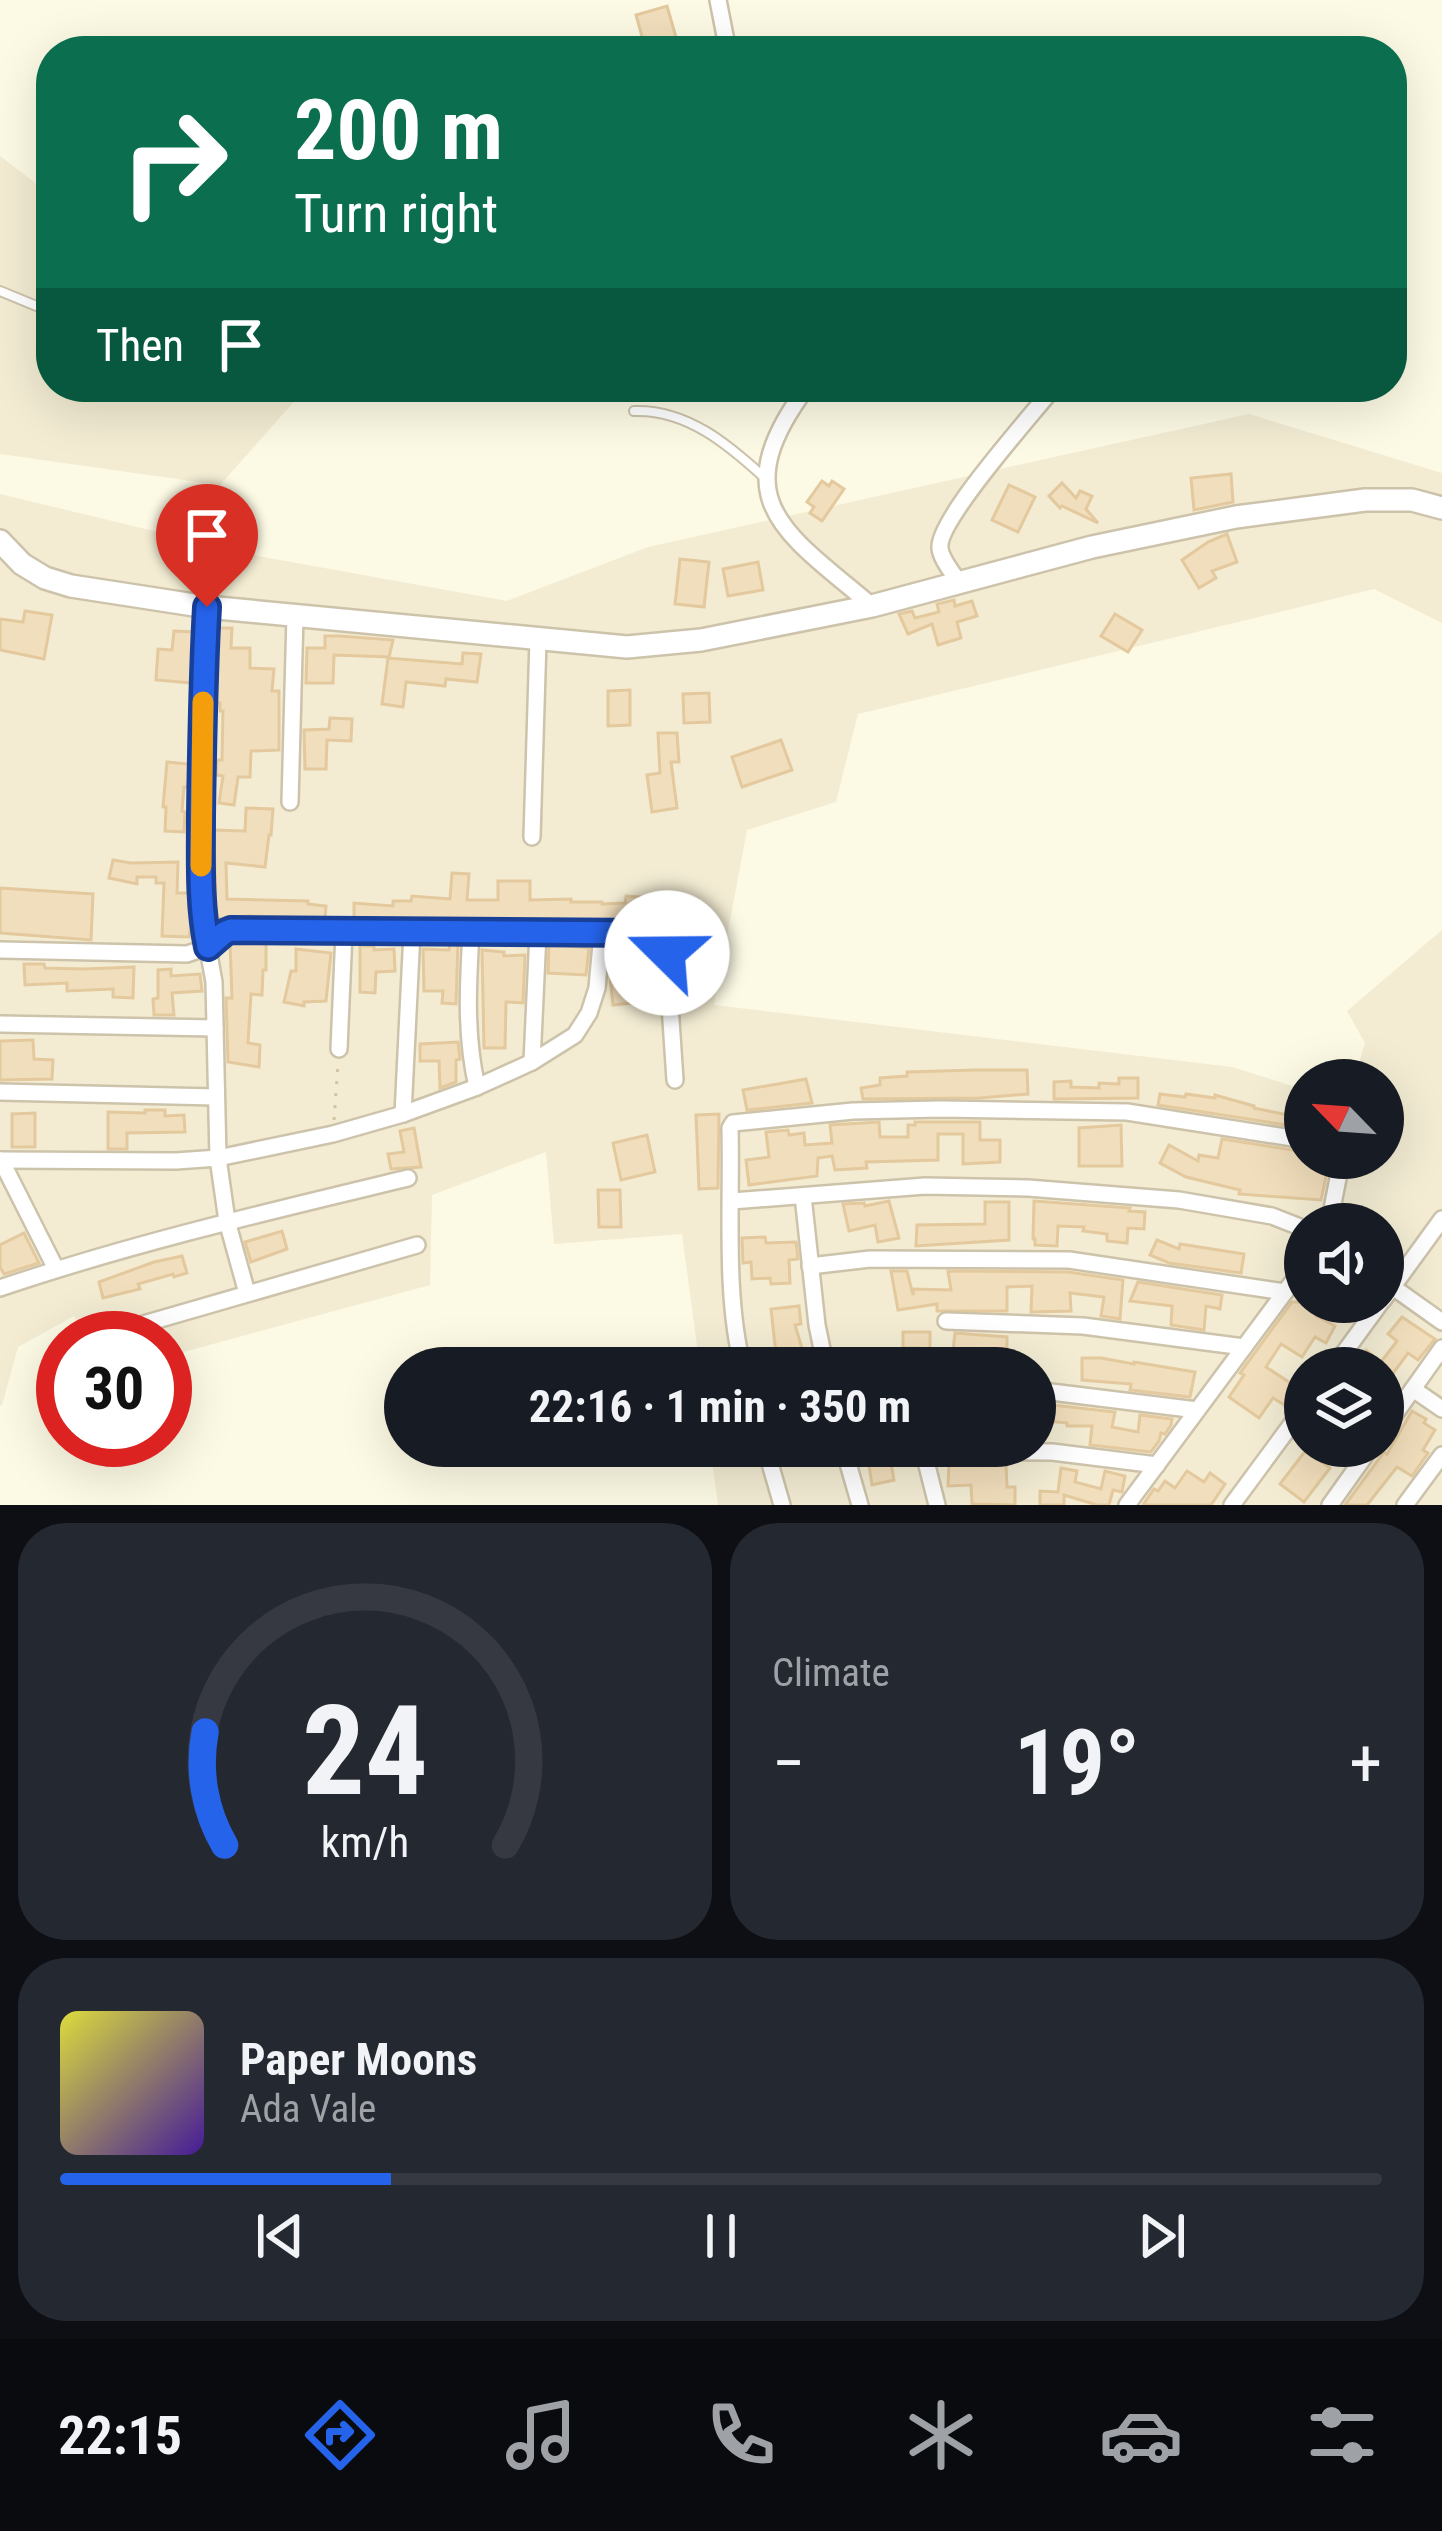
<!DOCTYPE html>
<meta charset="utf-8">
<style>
:root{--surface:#171b24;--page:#242831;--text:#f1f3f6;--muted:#9ea1a6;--line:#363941;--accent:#2563eb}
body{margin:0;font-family:"Roboto Condensed",sans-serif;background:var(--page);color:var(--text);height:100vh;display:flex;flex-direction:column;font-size:45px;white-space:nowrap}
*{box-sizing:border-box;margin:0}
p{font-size:39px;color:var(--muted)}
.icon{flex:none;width:66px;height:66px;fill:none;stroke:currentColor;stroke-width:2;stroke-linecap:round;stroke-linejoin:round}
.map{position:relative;height:1505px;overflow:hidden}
.sheet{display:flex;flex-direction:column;gap:18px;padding:18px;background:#0d0f14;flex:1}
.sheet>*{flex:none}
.hud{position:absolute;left:36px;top:36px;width:1371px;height:366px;border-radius:48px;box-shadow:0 12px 48px #0002;background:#0b6e4f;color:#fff;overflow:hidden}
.needle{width:78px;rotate:295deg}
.buttons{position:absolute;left:1284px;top:1059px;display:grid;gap:24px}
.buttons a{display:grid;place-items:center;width:120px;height:120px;border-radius:50%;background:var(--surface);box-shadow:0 12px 48px #0002;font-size:60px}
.speed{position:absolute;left:36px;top:1311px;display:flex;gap:24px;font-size:60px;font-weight:700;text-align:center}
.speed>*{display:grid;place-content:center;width:156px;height:156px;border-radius:50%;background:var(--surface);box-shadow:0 12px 48px #0002;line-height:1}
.speed .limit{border:18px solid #d22;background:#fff;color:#111}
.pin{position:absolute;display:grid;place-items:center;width:102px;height:102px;color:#fff;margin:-123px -51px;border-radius:50% 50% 50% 0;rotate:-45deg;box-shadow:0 0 12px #0007}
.pin .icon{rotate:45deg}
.me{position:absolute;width:132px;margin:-66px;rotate:292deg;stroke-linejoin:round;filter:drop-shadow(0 0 9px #0008)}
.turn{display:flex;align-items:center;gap:42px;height:252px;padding:0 60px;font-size:54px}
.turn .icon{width:156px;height:156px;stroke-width:2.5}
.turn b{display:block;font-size:84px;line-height:102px}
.then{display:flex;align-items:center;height:114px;padding:0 60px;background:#0003;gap:24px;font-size:45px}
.big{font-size:90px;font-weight:700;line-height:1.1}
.sheet .widget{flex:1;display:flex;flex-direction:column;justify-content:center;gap:18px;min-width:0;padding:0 42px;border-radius:48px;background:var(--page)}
.sheet .dial{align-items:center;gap:0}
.dial svg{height:312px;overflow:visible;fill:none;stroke:var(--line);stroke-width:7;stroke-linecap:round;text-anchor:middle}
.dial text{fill:var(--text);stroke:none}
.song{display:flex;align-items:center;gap:36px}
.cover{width:144px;height:144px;border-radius:18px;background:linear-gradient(135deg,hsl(60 70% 55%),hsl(260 70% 35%))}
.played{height:12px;border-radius:6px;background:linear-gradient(90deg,var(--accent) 25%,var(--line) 25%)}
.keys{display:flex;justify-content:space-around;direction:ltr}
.heat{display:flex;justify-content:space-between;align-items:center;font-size:66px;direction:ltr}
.sheet .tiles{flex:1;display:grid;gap:18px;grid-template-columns:1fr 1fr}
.widget:last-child{grid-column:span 2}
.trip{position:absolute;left:384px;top:1347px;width:672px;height:120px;border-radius:60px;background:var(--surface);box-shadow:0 12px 48px #0002;font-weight:700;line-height:120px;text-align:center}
.menu{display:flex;height:192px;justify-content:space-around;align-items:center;background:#090b0e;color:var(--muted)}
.menu .icon{width:84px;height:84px}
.menu .on{color:var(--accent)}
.menu b{font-size:54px;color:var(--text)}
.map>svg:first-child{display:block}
</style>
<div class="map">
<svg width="1442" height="1505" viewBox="0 0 1442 1505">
<rect width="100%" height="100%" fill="#fcf9e4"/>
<!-- residential -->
<g fill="#f3ecd3" fill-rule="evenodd">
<path d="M0,156L51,195V387H307L220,485L0,454Z"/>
<path d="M1249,414L1442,473V623L1374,589L858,714L836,802L747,830L714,1005L1232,1067L1305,1090V1158H1383V1080H1354L1365,1043L1347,1011L1442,930V1505H718L710,1446H1035V1368H700L682,1234L554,1244L546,1152L432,1195L430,1285L165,1357V1338H88L74,1316L18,1347L2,1405L0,1406V494L258,556L507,601L648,547ZM1305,1224H1383V1302H1305ZM1305,1368H1383V1446H1305Z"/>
</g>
<!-- building -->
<g fill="#f1debc" stroke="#e3c99d" stroke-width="3">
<path d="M667,6L680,51H646L636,15Z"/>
<path d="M1231,474L1233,502L1194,510L1191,478Z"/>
<path d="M822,481L829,486L832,481L844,489L822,521L810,513L814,507L807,502Z"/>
<path d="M1062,483L1076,498L1080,491L1092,496L1086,509L1098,523L1062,506L1060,508L1049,496Z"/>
<path d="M1009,485L1035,497L1018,532L992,520Z"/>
<path d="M1227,534L1237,562L1212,571L1216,578L1199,588L1182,560L1208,542Z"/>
<path d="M680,559L709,562L704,607L675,604Z"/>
<path d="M758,562L763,590L728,596L723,569Z"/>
<path d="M954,600L955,606L972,601L977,616L957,622L961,638L938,645L932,624L908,634L899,614L912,611L915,618L939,612L937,604Z"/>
<path d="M25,611L52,615L44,659L0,650V619L23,622Z"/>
<path d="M1115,614L1142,630L1128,652L1101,636Z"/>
<path d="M218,628H232L231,648H250V668L274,669L272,691H279V750L251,751L250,777H238L234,805L219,803L223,776L216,775L217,760H222L223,711H220V703H215Z"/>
<path d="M174,631L194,632L192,683L156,680L158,649L172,650Z"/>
<path d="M325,636H340L393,640L389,657L334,655L333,683H306L307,648H325Z"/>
<path d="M463,653L481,654L477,682L446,679L445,686L406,682L403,707L382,704L388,658L462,664Z"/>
<path d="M630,690V725L608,726V691Z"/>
<path d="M709,693L710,722L684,723L683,694Z"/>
<path d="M330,718L352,719L351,741L327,740L326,769H305L304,730L329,729Z"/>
<path d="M658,733H677L679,762H671L677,808L652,812L647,775L660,773Z"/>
<path d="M781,740L792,770L742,787L732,757Z"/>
<path d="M167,762L189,764V787H184L182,811L185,812L184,832L165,831L166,807H163Z"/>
<path d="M246,808L273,809L271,835H269L265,867L226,863L227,899L308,901V904L326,906L325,918L248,916L216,919L214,830L245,831Z"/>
<path d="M113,860L131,863L178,862L177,893H190L192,920L189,937L162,936L164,883H156V877H137V884L109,878Z"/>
<path d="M452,873L469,874L467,900H498V881H530V900L571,899V902H602V904L625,903L626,896L669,899L668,921L354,918V903L393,906V901H411L412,896L450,899Z"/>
<path d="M0,888L93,894L91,940L0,933Z"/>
<path d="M248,941L266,942V970H263L262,995L251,994L248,1043L260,1045L259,1067L228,1062L226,998H232L230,943Z"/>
<path d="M450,943H458L456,1004L442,1003L443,991H424L423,949L449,950Z"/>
<path d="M549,944L589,948L586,975L548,973Z"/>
<path d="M613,945L648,946L653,948L655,972H650L651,1001L613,1005L610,976Z"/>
<path d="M360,946H374V950L394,949L395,971L376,972L375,993L360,992Z"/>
<path d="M296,949L331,953L326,1001L304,1002V1006L284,1002L291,971H296Z"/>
<path d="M482,950L504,952V956L525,955L523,1003L506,1002L505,1048H484Z"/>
<path d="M24,964H44L45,968L83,969L134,967L133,998L113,997V989L67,991V983L25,985Z"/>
<path d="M171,969V976L200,974L202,991L172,993L174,1015H154L153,999L158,998V970Z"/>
<path d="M33,1040L34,1059L53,1060L52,1079L0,1080V1041Z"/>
<path d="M458,1042L460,1059L456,1060V1082L440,1088L439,1061H420V1044Z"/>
<path d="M976,1070H1027L1028,1094L980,1098L863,1099L861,1088L880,1085V1078L907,1076V1072Z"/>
<path d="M1119,1078H1138V1098L1054,1099V1082L1071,1081V1087L1099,1088V1083L1119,1084Z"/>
<path d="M806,1079L812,1103L747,1110L743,1090Z"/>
<path d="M1160,1094L1185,1097L1186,1094L1215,1098V1095L1254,1106V1108L1302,1118L1299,1127L1158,1105Z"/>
<path d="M145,1110H165V1116L184,1115L185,1132L127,1133V1149H108V1112L145,1113Z"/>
<path d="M35,1113V1147H12V1114Z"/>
<path d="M719,1114L718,1188L699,1189L696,1115Z"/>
<path d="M879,1122L880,1137H908V1125H915V1122H980V1140H1000V1162L963,1164V1134H938V1160L866,1162L867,1168L835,1170L832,1156L818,1158L817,1176L749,1185L746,1160L769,1157L766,1132L788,1130L789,1135L804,1133L805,1145L832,1143L830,1125Z"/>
<path d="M1121,1125L1122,1166H1079V1128Z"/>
<path d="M414,1128L421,1167L391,1169L388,1154L404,1152L400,1131Z"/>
<path d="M647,1135L655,1172L621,1180L613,1143Z"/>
<path d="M1222,1139L1305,1152V1158H1330L1321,1200L1239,1194L1240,1190L1186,1177L1160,1163L1169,1145L1198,1161L1199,1155L1218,1158Z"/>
<path d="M598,1190H620L621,1227H599Z"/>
<path d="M889,1201L899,1238L878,1242L875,1225L849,1231L843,1204L864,1203L865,1206Z"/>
<path d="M1034,1201L1130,1208L1129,1211L1145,1212L1144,1229L1128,1228L1127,1243L1107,1241V1234L1083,1231L1084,1227L1058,1226L1057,1246L1035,1245V1239H1033Z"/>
<path d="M985,1202H1009V1240L916,1246L917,1225L985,1224Z"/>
<path d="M282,1231L287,1249L251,1262L245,1242Z"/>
<path d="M24,1233L39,1263L4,1274L0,1267V1245Z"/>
<path d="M765,1237L766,1243L796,1242L798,1259L789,1260L790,1283L771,1284L770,1278L752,1279L751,1262L743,1263L742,1238Z"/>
<path d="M1157,1240L1179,1249L1180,1244L1244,1254L1241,1273L1169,1263L1150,1255Z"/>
<path d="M182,1256L187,1273L174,1277L173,1274L138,1284L140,1289L103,1298L99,1282L154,1262Z"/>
<path d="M891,1271H907L913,1295L914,1289L951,1290L948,1271L1068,1272L1123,1280L1120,1319L1101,1316L1104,1297L1070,1293L1071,1311L1031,1312L1032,1286L1007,1287V1311H937V1304L898,1310Z"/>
<path d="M1138,1282L1222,1295L1220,1309L1206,1306L1204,1330L1171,1325L1172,1306L1130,1301Z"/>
<path d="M1292,1302H1323L1317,1316L1335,1326L1326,1343L1315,1337L1302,1357L1281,1344L1266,1367L1298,1388L1286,1406L1273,1398L1259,1418L1229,1397L1244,1375L1240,1373Z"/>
<path d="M799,1306L801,1324L795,1325L808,1368H781L775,1345L771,1309Z"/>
<path d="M1402,1317L1435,1339L1418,1360L1408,1353L1383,1387V1368H1352L1366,1350L1381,1362L1397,1341L1388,1334Z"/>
<path d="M903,1332H930V1353L961,1354L960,1368H915L917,1348H903Z"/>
<path d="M955,1333L1007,1337V1368H985L984,1354L953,1351Z"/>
<path d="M1082,1358H1101L1134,1364V1362L1195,1372L1190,1397L1130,1390L1131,1384L1082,1380Z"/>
<path d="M1035,1403L1115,1412L1112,1427L1138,1432L1140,1415L1172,1419L1171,1425L1165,1434L1161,1433L1159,1441L1151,1452L1090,1445L1092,1426H1067V1423L1035,1420Z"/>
<path d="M1412,1411L1426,1419L1424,1423L1435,1430L1423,1450L1428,1453L1412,1476L1397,1467L1367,1505H1345L1384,1452L1387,1454Z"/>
<path d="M866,1446H888L894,1480L872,1485Z"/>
<path d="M1306,1450L1330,1468L1304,1502L1280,1484Z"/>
<path d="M949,1463L1006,1464L1007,1487H1015V1505L972,1504L971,1485L948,1486Z"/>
<path d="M1061,1468L1077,1471L1075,1482L1101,1489L1105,1471L1125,1476L1122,1492L1113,1490L1109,1505H1097L1064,1495V1505H1040V1491L1058,1492Z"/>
<path d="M1187,1471L1204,1482L1210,1473L1225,1484L1211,1505H1143L1154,1489L1158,1491L1165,1481L1175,1488Z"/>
</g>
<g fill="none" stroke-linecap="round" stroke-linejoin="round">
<!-- service casing -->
<g stroke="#cdc3ab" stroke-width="12">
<g id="service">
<path d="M0,291L51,312"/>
<path d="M634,411C687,409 729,445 766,479"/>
</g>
</g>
<!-- minor casing -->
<g stroke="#cdc3ab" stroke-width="20">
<g id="minor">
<path d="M718,0L728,51"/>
<path d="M807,387C722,501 786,533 872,606"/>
<path d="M958,581C952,572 941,559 940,548C937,520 1033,414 1054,387"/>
<path d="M207,607L201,741L202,896L205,932L214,982L218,1158L227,1221L247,1293"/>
<path d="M290,802L295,615"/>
<path d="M532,837L538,640"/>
<path d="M471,932C468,985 465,1035 477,1087"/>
<path d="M0,950L187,954L208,947L223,933L231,930L261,929L649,933L662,939L666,946L675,1080"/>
<path d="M0,1024L215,1028"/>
<path d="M339,1049L344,932"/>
<path d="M532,1062L538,933"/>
<path d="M0,1092L215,1097"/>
<path d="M403,1114L412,932"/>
<path d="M0,1160L176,1161L218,1158L333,1134L403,1114L477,1087L532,1062L575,1035L589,1013L597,988L602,933"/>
<path d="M1,1160L56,1269"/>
<path d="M803,1196L817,1325L826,1368"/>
<path d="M732,1201L925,1186L1028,1188L1179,1200L1272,1216L1305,1229"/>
<path d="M1329,1224L1342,1158"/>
<path d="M810,1266L870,1259L1069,1260L1285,1292"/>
<path d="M1383,1280L1442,1322"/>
<path d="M0,1288C133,1243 271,1211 408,1178"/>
<path d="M1383,1300L1442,1219"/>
<path d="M946,1321L1083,1326L1244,1347"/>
<path d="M119,1331L417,1245"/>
<path d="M743,1368C724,1296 732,1203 730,1128L733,1123L853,1111L940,1109L1127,1112L1305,1140"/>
<path d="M1333,1368L1381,1302"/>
<path d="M1413,1389L1442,1409"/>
<path d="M1035,1390L1197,1410"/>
<path d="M1383,1431L1442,1348"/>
<path d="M765,1446L782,1505"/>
<path d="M843,1446L860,1505"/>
<path d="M922,1446L937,1505"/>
<path d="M924,1451L1052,1452L1157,1465"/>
<path d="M1127,1505L1305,1265"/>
<path d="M1232,1505L1305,1406"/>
<path d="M1330,1505L1372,1446"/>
<path d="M1405,1505L1442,1455"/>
</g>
</g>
<!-- tertiary casing -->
<g stroke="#cdc3ab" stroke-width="26">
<path id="tertiary" d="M0,541L22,564L45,578L71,586L207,607L627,647L701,640L872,606L1092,547L1236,517L1365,500H1412L1442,508"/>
</g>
<!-- path -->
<path stroke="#d5c2a0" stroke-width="3" stroke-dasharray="3 9" stroke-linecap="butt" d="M334,1120L338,1064"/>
<!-- service -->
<use href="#service" stroke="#fff" stroke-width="8"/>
<!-- minor -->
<use href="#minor" stroke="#fff" stroke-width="15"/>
<!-- tertiary -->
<use href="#tertiary" stroke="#fff" stroke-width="21"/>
</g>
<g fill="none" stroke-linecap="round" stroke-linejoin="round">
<!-- route casing -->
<g stroke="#184099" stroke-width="30">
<path id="route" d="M207,607C203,676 202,745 201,815C201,859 199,904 208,947L224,933L231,930L649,933L662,939L667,953"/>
</g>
<!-- route -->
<use href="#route" stroke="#2563eb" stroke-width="21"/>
<!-- slow -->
<path stroke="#f59e0b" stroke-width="21" d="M201,866L203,702"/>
</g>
</svg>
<div class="buttons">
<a><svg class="needle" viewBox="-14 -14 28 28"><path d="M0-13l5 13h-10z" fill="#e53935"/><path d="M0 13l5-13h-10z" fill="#9ea1a6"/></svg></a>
<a><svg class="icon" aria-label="sound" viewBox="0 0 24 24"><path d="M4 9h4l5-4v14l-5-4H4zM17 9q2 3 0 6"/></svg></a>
<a><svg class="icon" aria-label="layers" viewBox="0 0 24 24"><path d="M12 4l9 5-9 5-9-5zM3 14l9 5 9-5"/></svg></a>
</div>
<div class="speed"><div class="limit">30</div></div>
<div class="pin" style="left:207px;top:607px;background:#d93025"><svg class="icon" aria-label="arrive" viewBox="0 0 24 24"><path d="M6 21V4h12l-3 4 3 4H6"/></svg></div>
<svg class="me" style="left:667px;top:953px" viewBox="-20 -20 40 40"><circle r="19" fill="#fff"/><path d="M0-13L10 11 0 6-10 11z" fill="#2563eb"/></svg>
<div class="trip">22:16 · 1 min · 350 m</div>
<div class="hud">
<div class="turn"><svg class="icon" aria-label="right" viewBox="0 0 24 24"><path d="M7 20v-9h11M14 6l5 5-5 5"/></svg><div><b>200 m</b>Turn right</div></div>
<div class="then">Then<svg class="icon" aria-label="arrive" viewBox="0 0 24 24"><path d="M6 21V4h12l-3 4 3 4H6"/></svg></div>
</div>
</div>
<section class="sheet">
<div class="tiles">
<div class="widget dial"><svg viewBox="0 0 100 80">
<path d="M14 69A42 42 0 1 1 86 69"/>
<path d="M14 69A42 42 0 0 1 9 40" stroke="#2563eb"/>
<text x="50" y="56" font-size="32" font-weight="700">24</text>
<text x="50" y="72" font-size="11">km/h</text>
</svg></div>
<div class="widget"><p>Climate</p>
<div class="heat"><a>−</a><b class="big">19°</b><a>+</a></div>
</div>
<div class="widget">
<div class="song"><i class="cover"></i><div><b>Paper Moons</b><p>Ada Vale</p></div></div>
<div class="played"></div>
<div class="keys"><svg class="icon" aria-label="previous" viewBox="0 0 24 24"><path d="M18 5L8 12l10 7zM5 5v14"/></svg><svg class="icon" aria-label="pause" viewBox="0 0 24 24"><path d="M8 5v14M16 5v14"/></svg><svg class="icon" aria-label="next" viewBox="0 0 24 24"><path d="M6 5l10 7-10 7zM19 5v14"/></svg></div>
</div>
</div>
</section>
<nav class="menu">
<b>22:15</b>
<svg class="icon on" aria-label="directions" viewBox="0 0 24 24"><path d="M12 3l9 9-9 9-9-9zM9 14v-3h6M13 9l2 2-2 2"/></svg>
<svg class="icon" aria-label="music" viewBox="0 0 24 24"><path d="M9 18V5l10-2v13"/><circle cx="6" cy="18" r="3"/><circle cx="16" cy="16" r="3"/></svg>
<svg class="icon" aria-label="phone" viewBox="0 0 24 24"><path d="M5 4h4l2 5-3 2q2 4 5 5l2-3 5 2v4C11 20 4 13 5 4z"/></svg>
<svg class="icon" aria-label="climate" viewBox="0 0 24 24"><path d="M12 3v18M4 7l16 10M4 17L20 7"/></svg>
<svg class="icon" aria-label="car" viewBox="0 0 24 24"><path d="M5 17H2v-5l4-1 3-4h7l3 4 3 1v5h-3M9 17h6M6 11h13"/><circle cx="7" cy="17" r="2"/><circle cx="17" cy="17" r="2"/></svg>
<svg class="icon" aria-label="filters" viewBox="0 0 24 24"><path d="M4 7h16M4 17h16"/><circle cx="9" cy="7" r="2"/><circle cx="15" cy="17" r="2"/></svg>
</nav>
